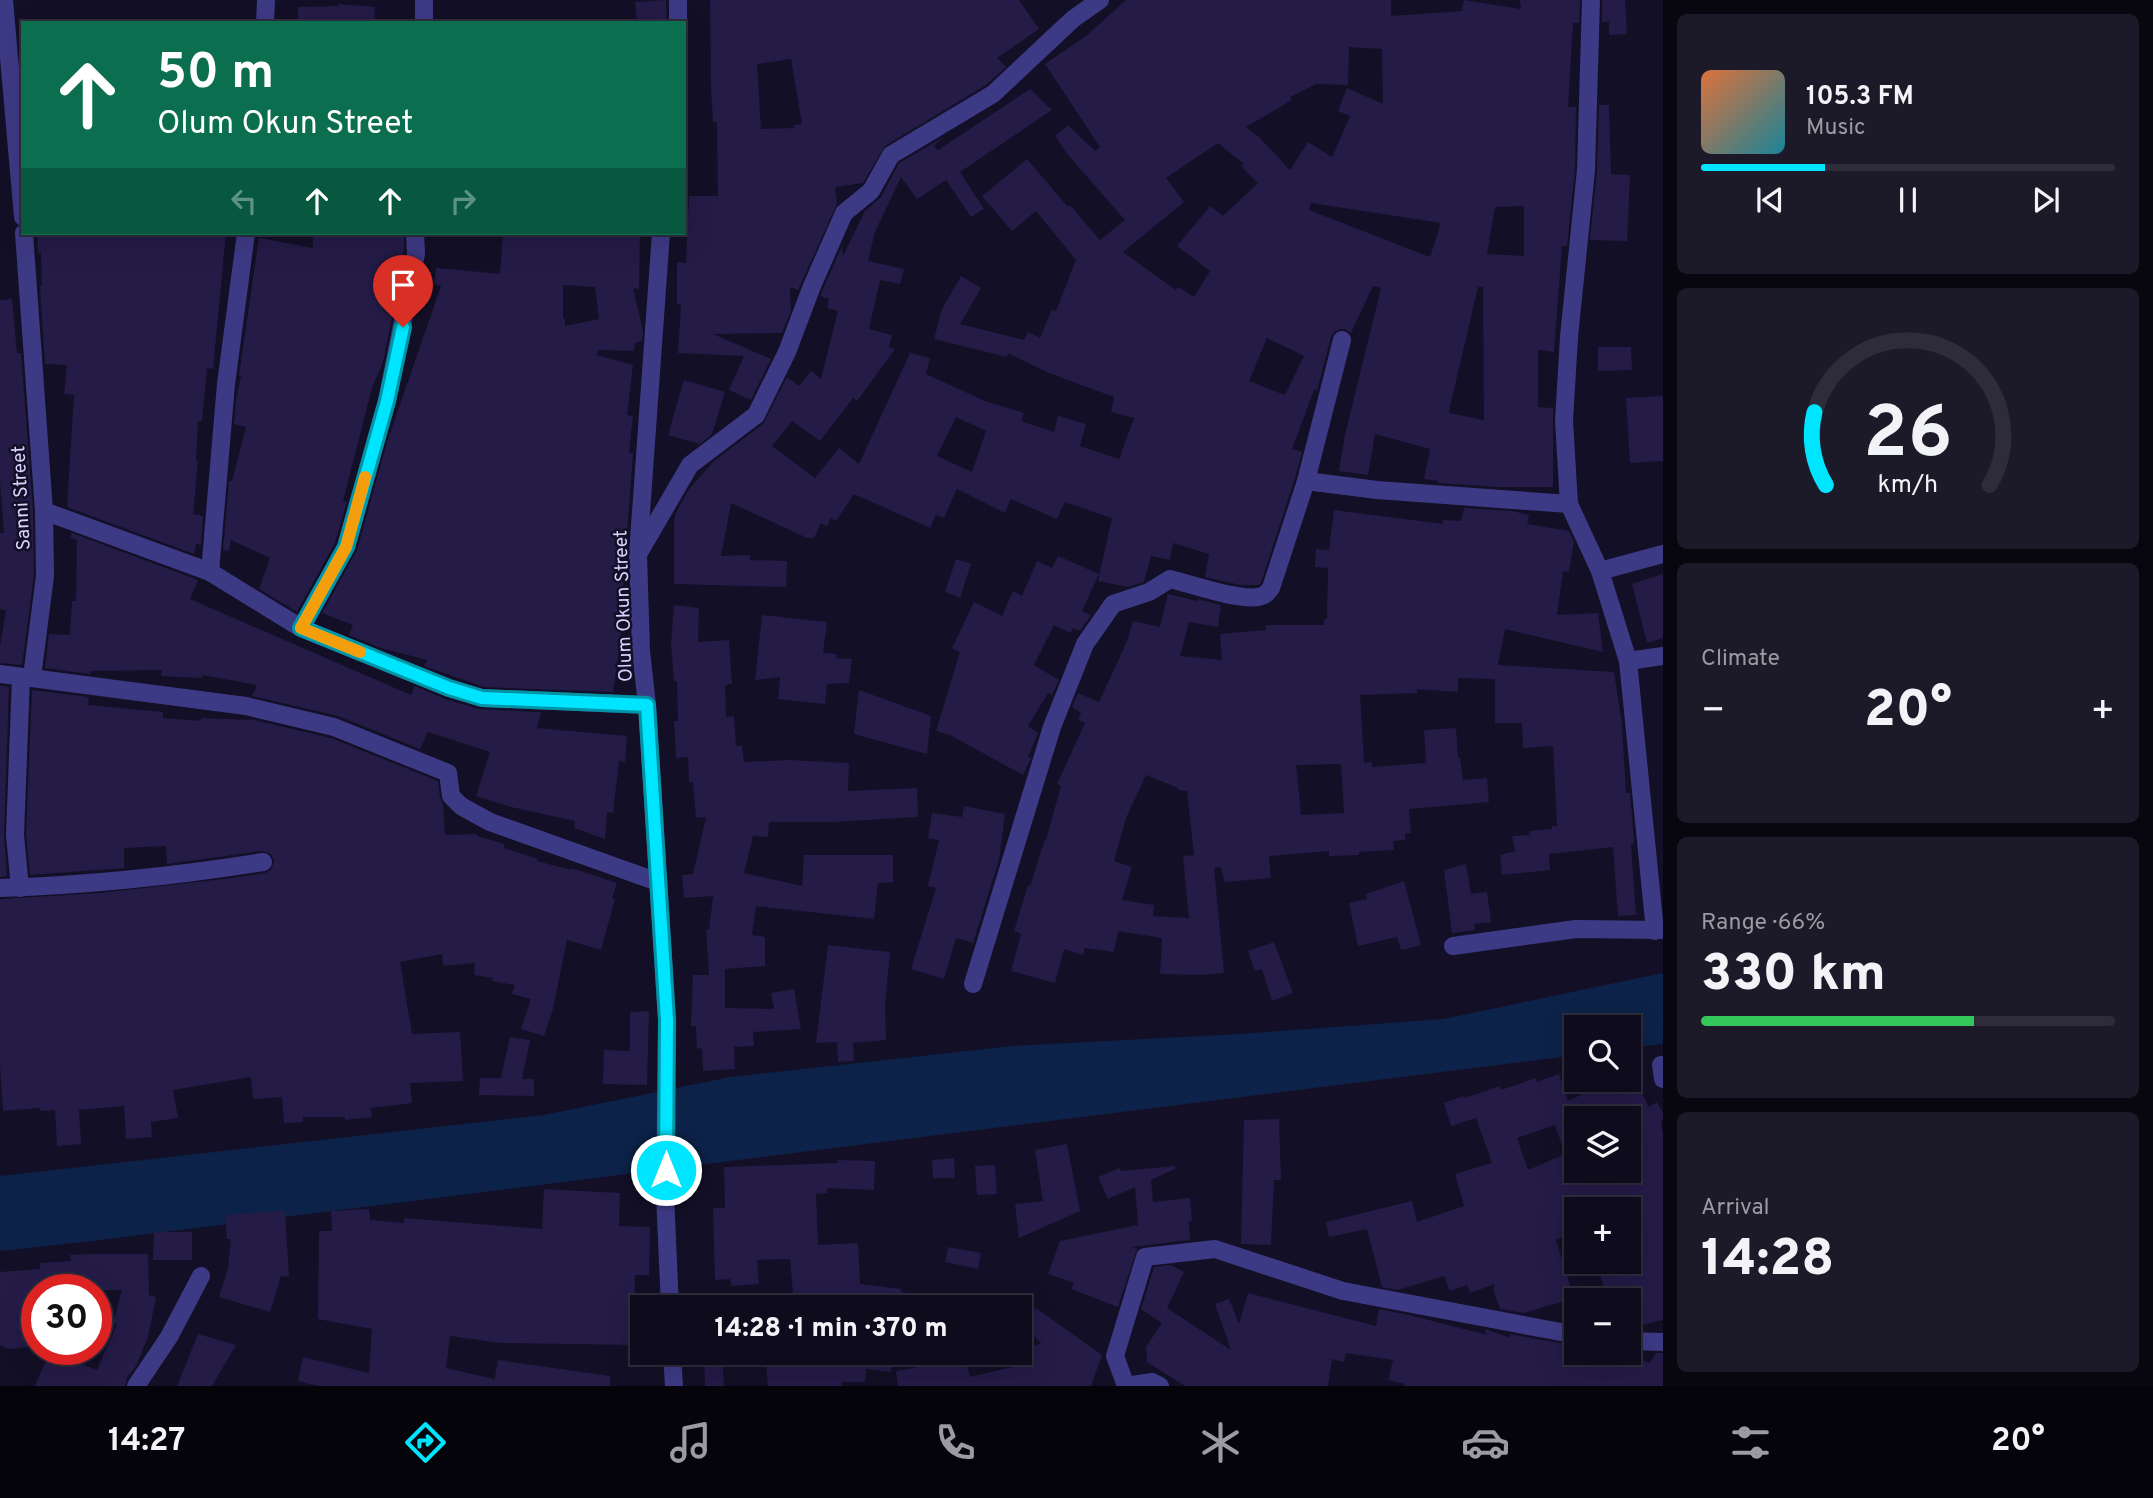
<!DOCTYPE html>
<meta charset="utf-8">
<style>
:root{--surface:#0e0b1c;--page:#1c1929;--text:#f1f3f6;--muted:#9b9ba3;--line:#2e2b3b;--accent:#00e5ff}
body{margin:0;font-family:Overpass,sans-serif;background:var(--page);color:var(--text);height:100vh;display:flex;flex-direction:column;font-size:26px;white-space:nowrap}
*{box-sizing:border-box;margin:0}
p{font-size:23px;color:var(--muted)}
.icon{flex:none;width:38px;height:38px;fill:none;stroke:currentColor;stroke-width:2;stroke-linecap:round;stroke-linejoin:round}
.map{position:relative;flex:1;overflow:hidden}
.details{display:flex;flex-direction:column;gap:14px;padding:14px;background:#08060f;width:490px}
.details>*{flex:none}
.top-card{position:absolute;left:21px;top:21px;width:665px;height:214px;border-radius:0px;box-shadow:0 7px 28px #0002,0 0 0 2px var(--line);background:#0b6e4f;color:#fff;overflow:hidden}
.tools{position:absolute;left:1564px;top:1015px;display:grid;gap:14px}
.tools a{display:grid;place-items:center;width:77px;height:77px;border-radius:0px;background:var(--surface);box-shadow:0 7px 28px #0002,0 0 0 2px var(--line);font-size:35px}
.speed{position:absolute;left:21px;top:1274px;display:flex;gap:14px;font-size:35px;font-weight:700;text-align:center}
.speed>*{display:grid;place-content:center;width:91px;height:91px;border-radius:50%;background:var(--surface);box-shadow:0 7px 28px #0002,0 0 0 2px var(--line);line-height:1}
.speed .limit{border:10px solid #d22;background:#fff;color:#111}
.pin{position:absolute;display:grid;place-items:center;width:60px;height:60px;color:#fff;margin:-72px -30px;border-radius:50% 50% 50% 0;rotate:-45deg;box-shadow:0 0 7px #0007}
.pin .icon{rotate:45deg}
.me{position:absolute;width:77px;margin:-38px;rotate:0deg;stroke-linejoin:round;filter:drop-shadow(0 0 5px #0008)}
.turn{display:flex;align-items:center;gap:24px;height:147px;padding:0 21px;font-size:32px}
.turn .icon{width:91px;height:91px;stroke-width:2.5}
.turn b{display:block;font-size:49px;line-height:60px}
.lanes{display:flex;align-items:center;height:66px;padding:0 21px;background:#0003;justify-content:center;gap:35px;direction:ltr}
.lanes .off{opacity:.35}
.big{font-size:52px;font-weight:800;line-height:1.1}
.details .card{flex:1;display:flex;flex-direction:column;justify-content:center;gap:10px;min-width:0;padding:0 24px;border-radius:10px;background:var(--page)}
.details .dial{align-items:center;gap:0}
.dial svg{height:182px;overflow:visible;fill:none;stroke:var(--line);stroke-width:7;stroke-linecap:round;text-anchor:middle}
.dial text{fill:var(--text);stroke:none}
.song{display:flex;align-items:center;gap:21px}
.cover{width:84px;height:84px;border-radius:10px;background:linear-gradient(135deg,hsl(20 70% 55%),hsl(190 70% 35%))}
.played{height:7px;border-radius:4px;background:linear-gradient(90deg,var(--accent) 30%,var(--line) 30%)}
.keys{display:flex;justify-content:space-around;direction:ltr}
.heat{display:flex;justify-content:space-between;align-items:center;font-size:38px;direction:ltr}
.charge{height:10px;border-radius:5px;background:linear-gradient(90deg,#34c759 66%,var(--line) 0)}
.trip{position:absolute;left:630px;top:1295px;width:402px;height:70px;border-radius:0px;background:var(--surface);box-shadow:0 7px 28px #0002,0 0 0 2px var(--line);font-weight:800;line-height:70px;text-align:center}
.menu{display:flex;height:112px;justify-content:space-around;align-items:center;background:#06040b;color:var(--muted)}
.menu .icon{width:49px;height:49px}
.menu .on{color:var(--accent)}
.menu b{font-size:32px;color:var(--text)}
main{display:flex;flex:1;min-height:0}
.map>svg:first-child{display:block}
</style>
<main>
<div class="map">
<svg width="1663" height="1386" viewBox="0 0 1663 1386">
<rect width="100%" height="100%" fill="#130f26"/>
<!-- water -->
<path fill="#0c2248" d="M1663,973V1044L1629,1048V1027H1577V1055L92,1241L0,1251V1176L544,1115L730,1077L1012,1046L1239,1034L1443,1019Z"/>
<!-- building -->
<g fill="#241b47" fill-rule="evenodd">
<path d="M666,0L667,23H637L635,2Z"/>
<path d="M710,0H1019L1039,29L997,58L1006,67L986,85L885,146L863,183L835,187L837,204L798,290L790,287L791,311L782,333L713,334L771,359L751,400L729,390L744,356L678,353L681,305L677,304V262L686,263L689,196H718L717,122H713L711,88ZM791,59L802,124L794,125V128L761,129L757,64Z"/>
<path d="M1126,0H1391V16L1462,11L1464,0L1521,9L1520,0H1580L1579,23H1573L1568,107H1576L1575,169L1567,246H1562L1554,352L1538,350V407L1553,408V487H1496L1438,483V481L1424,479L1430,449L1375,434L1368,475L1339,471L1345,435L1381,288L1373,286L1351,333L1345,329H1340L1334,332L1331,337L1317,391L1314,390L1292,449L1302,452L1295,478L1261,583L1258,585H1240L1205,577L1209,554L1173,543L1170,560L1151,556L1144,582L1128,587L1098,581L1112,518L1065,502L1057,519L1011,499L1005,513L957,489L944,518L936,515L930,528L854,494L836,521L831,518L827,526L821,523L814,538H807L731,503L721,556L750,555V560L787,561L786,587L674,584V520L676,513L689,489L714,461L763,424L787,377L799,386L811,371L821,379L838,311L827,308L829,299L820,296L842,246L843,256L865,211L881,197L899,163L942,138L934,146L938,150L1030,89L1052,110L960,172L984,209L971,217L946,180L917,199L901,177L875,232L868,261L904,269L900,284L880,280L869,329L892,335L889,348L895,349L857,401L853,398L820,441L792,421L772,446L815,478L839,448L859,464L910,353L930,358L926,374L985,401L1024,413L1021,421L1054,432L1058,416L1086,424L1080,446L1119,459L1134,418L1111,412L1114,397L1049,373L1008,353L1007,357L934,339L942,309L961,276L981,288L960,324L1024,340L1028,332L1040,338L1052,309L1056,311L1076,260L1036,211L1012,231L982,196L1027,159L1068,207L1070,205L1100,240L1125,220L1068,155L1055,136L1068,125L1095,151L1100,147L1045,64L1086,36ZM1349,47L1382,49L1383,104L1347,88L1338,111L1350,116L1332,157L1308,142L1290,170L1260,138L1246,127L1292,100L1290,97L1316,84L1348,85ZM1218,143L1244,164L1241,166L1258,183L1223,216L1210,206L1177,246L1210,271L1194,297L1178,287L1176,290L1123,252L1184,202L1166,178ZM1311,203L1441,223L1430,257L1309,210ZM1524,206V256L1487,254L1495,207ZM1478,287H1483L1484,420L1449,413V411ZM1267,338L1304,356L1285,395L1249,381ZM956,417L986,431L972,472L937,456Z"/>
<path d="M1602,0H1625L1627,34L1609,35V22H1602Z"/>
<path d="M338,4L375,7L374,23H298V7L338,6Z"/>
<path d="M1599,105H1609L1611,174L1630,175L1627,241L1590,240L1597,171Z"/>
<path d="M37,233H226L213,369L207,368L202,421H198L196,461H198L193,514L203,516L201,545L196,544L194,554L67,507L74,395L64,394L67,365L45,364L40,286H42L41,253H38Z"/>
<path d="M313,233H391L404,236V250L396,281L399,282L383,362L372,388L343,501L347,502L335,543L297,612L259,589L270,558L231,540L229,551L223,550L229,481H232L246,427L234,424L236,400L241,376L239,375L259,238L313,248Z"/>
<path d="M503,233H640L639,289L633,288L643,331L642,341L635,343L634,351L598,350L597,355L633,365L627,415L633,416L629,453H633L626,548L627,575H624L620,644L613,692L484,687L424,666L427,660L381,648L349,635L353,625L322,613L357,550L387,442L441,286L434,284L436,268L500,274ZM563,285L595,287L599,319L565,326V319H563Z"/>
<path d="M12,299L17,353H21L33,511L34,575L22,665L0,663V646L6,610L0,609V533H4L0,481V300Z"/>
<path d="M1598,347H1631L1632,370L1598,371Z"/>
<path d="M684,380L725,392L712,434L700,444L668,435Z"/>
<path d="M1663,396V461L1630,463L1626,398Z"/>
<path d="M1464,508L1512,511L1529,515L1527,524L1569,531L1574,541L1569,572L1563,571L1557,615L1598,613L1603,652L1505,629L1498,665L1614,672L1622,724L1626,793H1630L1632,815L1634,844L1631,845L1636,915L1618,916L1613,847L1549,854L1550,870L1502,875L1500,855L1515,851L1512,836L1530,835L1529,831L1552,829V826H1557L1553,746L1523,748L1522,723H1495V679L1458,678V692L1417,689V693L1360,695L1364,763L1372,762V767L1426,763L1424,730L1456,728L1458,758H1460L1463,780L1487,778L1489,802L1409,809L1411,833L1405,834V840L1393,841L1394,850L1359,852V855L1329,856V851L1269,856L1271,878L1225,882L1220,867L1214,868L1224,973L1201,975L1160,974L1162,938L1118,931L1114,952L1085,948L1083,955L1064,949L1055,983L1011,971L1021,934L1014,931L1028,885L1030,886L1045,839L1046,840L1061,786L1057,784L1085,723L1078,720L1081,713L1072,707L1078,693L1099,702L1127,641L1133,621L1160,627L1168,594L1197,601V599L1221,605L1218,627L1189,622L1180,656L1222,660L1220,634L1266,630V625H1324V619H1327L1328,568L1315,567L1316,549L1329,550L1334,510L1443,524V520L1461,521ZM1341,764L1344,813L1301,815L1296,765ZM1146,775L1178,788V790L1187,791L1194,855L1183,856L1189,918L1153,916L1154,905L1122,900L1132,867L1114,861L1126,818Z"/>
<path d="M72,533L198,580L190,599L411,695L415,686L445,699L479,709L541,712L537,728L627,736L625,762L619,761L613,813L607,812L605,839L574,828L575,821L511,807L476,796L490,752L428,732L420,749L338,716L252,696L257,685L202,675V678L161,676L162,670L90,671V674L45,668L49,634L70,635L72,601H76L77,540L70,538Z"/>
<path d="M1058,556L1099,574L1082,611L1091,615L1080,631L1073,628L1071,633L1054,625L1034,665L1059,680L1052,695L1048,693L1028,726L1038,733L1028,757L1031,758L1023,775L950,735L936,731L960,652L952,648L974,602L1002,616L1013,591L1022,596L1037,561L1052,568Z"/>
<path d="M956,559L971,564L960,598L945,592Z"/>
<path d="M1663,574V638L1647,643L1632,584Z"/>
<path d="M674,605L699,608L698,642L729,640L732,684L725,685L726,717L734,716L736,746H742L744,762L789,760L849,763L848,791L917,788L918,817L832,822H769L768,837L753,836L744,873L802,886L804,855H893V882L878,883L874,919L756,906L752,935L765,937V966L725,969V1008L774,1009L771,993L794,989L801,1029L753,1032L754,1046L734,1047L735,1069L703,1071L702,1048L697,1049L696,1026H691L693,975H709L706,930H709L713,896L684,898L682,875L693,874L706,817L696,818L693,782H689L688,757L676,758L674,721H678L677,681H674L671,644Z"/>
<path d="M762,615L827,622L823,653L837,654L836,658L852,659L849,683L827,684L825,704L778,699L780,677L755,680Z"/>
<path d="M0,685L9,687L4,835L7,876L0,877Z"/>
<path d="M32,690L89,697L88,705L163,712V718L201,721V718L250,720V719L331,738L438,781L440,797L443,804L445,835L477,834V836L504,844V848L538,859L537,861L571,870V868L617,883L612,898L615,899L601,950L567,940L553,1009L544,1036L521,1029L531,999L512,994L515,985L492,981L493,978L474,975L475,963L443,966L442,954L400,962L412,1034L460,1032L463,1081L410,1083L412,1103L371,1108L372,1117L345,1120V1117H303V1122L284,1123L282,1097L253,1099L251,1077L173,1090L178,1118L151,1122L152,1137L126,1139L124,1106L79,1110L81,1144L57,1146L55,1110L40,1111V1108L3,1111L0,1064V899L100,893L232,878L265,873L271,870L274,861L271,854L261,851L167,864L166,846L124,848V868L30,875L26,835Z"/>
<path d="M859,690L931,716L927,754L854,734Z"/>
<path d="M964,806L1005,814L999,860L973,943L956,938L944,979L911,969L936,888L928,886L939,840L928,838L932,813L962,817Z"/>
<path d="M1466,864L1471,894L1487,892L1491,922L1474,924L1475,930L1452,933L1444,870Z"/>
<path d="M1404,881L1421,945L1401,950L1397,937L1358,946L1349,903L1367,899L1366,894Z"/>
<path d="M1274,942L1293,993L1272,1001L1262,969L1255,971L1248,951Z"/>
<path d="M828,945L890,952L885,1005L886,1040L853,1043L854,1061L838,1062L837,1042L816,1043Z"/>
<path d="M649,1011L647,1085L603,1084L604,1050L630,1051V1012Z"/>
<path d="M510,1037L530,1040L522,1079H534V1096L479,1095L480,1078H501Z"/>
<path d="M1559,1074L1568,1101L1612,1080H1635L1649,1107L1657,1102L1663,1113V1119L1661,1120L1663,1135V1320L1629,1328V1300H1607L1600,1274L1621,1268L1618,1262H1629V1209H1577V1230L1556,1240L1574,1298L1524,1313L1500,1309L1493,1289L1495,1284L1470,1293L1467,1285L1450,1291L1444,1276L1398,1290L1382,1287L1367,1229L1329,1237L1326,1222L1412,1201L1417,1222L1464,1206L1455,1174L1492,1163L1476,1118L1451,1126L1444,1103L1464,1096L1465,1098L1500,1086L1501,1090L1536,1078L1537,1082ZM1577,1118H1629V1171H1577ZM1555,1125L1565,1154L1528,1170L1517,1138Z"/>
<path d="M1279,1119L1281,1180H1274L1271,1245L1241,1244L1244,1120Z"/>
<path d="M1067,1144L1080,1211L1019,1238L1015,1204L1043,1201L1035,1150Z"/>
<path d="M954,1158L955,1178H933L932,1160Z"/>
<path d="M838,1160L875,1161L874,1190L827,1188V1193L816,1194L818,1245L858,1243L860,1284L901,1289V1292L936,1298L935,1307H817L816,1302L794,1305L790,1259L757,1260L759,1284L731,1286L730,1279L715,1280L713,1208H725L724,1167L838,1163Z"/>
<path d="M995,1165L997,1194L977,1195L975,1166Z"/>
<path d="M1175,1166V1169L1151,1180L1153,1202L1190,1198L1192,1221H1189L1190,1240L1132,1247L1137,1249L1118,1307L1071,1289L1074,1283L1048,1274L1060,1241L1138,1225L1135,1187L1108,1199L1098,1177L1120,1168L1121,1171Z"/>
<path d="M544,1189L620,1193L619,1226L650,1227L649,1275H635L634,1345L501,1343L450,1336L446,1368L494,1379V1382L498,1360L610,1376V1386H318L298,1381L303,1357L369,1373L372,1329L318,1319L319,1231H332L331,1211L369,1209L370,1220L404,1223V1218L542,1229Z"/>
<path d="M285,1211L289,1277L281,1276L270,1312L219,1297L228,1269L231,1239H227L225,1215Z"/>
<path d="M154,1232H192V1260H153Z"/>
<path d="M948,1247L981,1253L978,1269L945,1262Z"/>
<path d="M91,1254H148L149,1295L156,1297L148,1337L136,1366L129,1375H128L125,1386H35L50,1352L97,1370L117,1324L113,1323L122,1290H37V1346L8,1349L0,1345V1272L40,1269V1263L71,1261L70,1255Z"/>
<path d="M1171,1265L1184,1272L1167,1308L1231,1350L1215,1304L1229,1299L1239,1324L1248,1293L1376,1326L1379,1309L1413,1316L1487,1335L1485,1329L1511,1338L1509,1334L1577,1346V1353H1622L1650,1363L1656,1353H1663V1386H1404L1405,1384L1388,1380L1393,1360L1346,1353L1344,1362L1332,1359L1328,1386H1185L1147,1362L1146,1347L1162,1323L1141,1309L1154,1267Z"/>
<path d="M1036,1308L1102,1355L1091,1386H898L896,1371L936,1364V1360L964,1354L970,1377L1026,1364L1021,1352L1041,1343L1024,1326Z"/>
<path d="M198,1334L236,1345L212,1386H177Z"/>
<path d="M704,1353H722L724,1386H705Z"/>
<path d="M765,1353H893L891,1372L866,1369L865,1382H841L842,1386H768Z"/>
</g>
<g fill="none" stroke-linecap="round" stroke-linejoin="round">
<!-- minor -->
<g stroke="#3d3a85" stroke-width="18">
<path d="M4,0L23,217"/>
<path d="M424,0V23"/>
<path d="M1591,0L1586,170L1569,337L1564,421L1569,504L1600,571L1628,661L1655,931"/>
<path d="M265,23L266,0"/>
<path d="M678,23V0"/>
<path d="M24,233L44,511L45,576L32,677"/>
<path d="M661,233L638,554L641,651L647,705L667,1020L665,1195L670,1307"/>
<path d="M1306,481L1377,490L1569,504"/>
<path d="M44,511L210,572L301,628L449,688L482,698L647,705"/>
<path d="M640,551L690,465L756,415L787,352L812,286L844,213L871,191L891,155L993,94L1073,19L1100,0"/>
<path d="M1600,571L1663,554"/>
<path d="M210,572L226,384L246,233"/>
<path d="M301,628L346,547L387,401L416,254L415,233"/>
<path d="M1628,661L1663,656"/>
<path d="M0,674L246,706L334,727L448,773L451,796L461,806L490,822L658,882"/>
<path d="M0,888C89,885 176,876 263,862"/>
<path d="M20,888L15,835L21,677"/>
<path d="M1453,946L1576,929L1663,930"/>
<path d="M973,984L1052,727L1085,644L1113,604L1149,592L1170,579C1194,585 1236,600 1258,597C1265,596 1267,593 1271,588L1306,481L1342,340"/>
<path d="M1661,1065L1663,1079"/>
<path d="M1629,1341L1663,1342"/>
<path d="M672,1353L674,1386"/>
<path d="M136,1386L169,1337L201,1276"/>
<path d="M1126,1386L1115,1356L1145,1257L1215,1249L1343,1291L1577,1335"/>
<path d="M1126,1386L1152,1382L1160,1386"/>
</g>
</g>
<g fill="none" stroke-linecap="round" stroke-linejoin="round">
<!-- route casing -->
<g stroke="#0095a6" stroke-width="18">
<path id="route" d="M403,327L387,401L346,547L301,628L449,688L482,698L647,705L667,1020L666,1170"/>
</g>
<!-- route -->
<use href="#route" stroke="#00e5ff" stroke-width="12"/>
<!-- slow -->
<path stroke="#f59e0b" stroke-width="12" d="M360,652L301,628L346,547L365,477"/>
</g>
<g text-anchor="middle" stroke-width="5" stroke-linejoin="round" paint-order="stroke">
<!-- street labels -->
<g font-size="19" fill="#d9d4ff" stroke="#130f26">
<text transform="translate(20 498) rotate(-93)" y="7">Sanni Street</text>
<text transform="translate(622 606) rotate(-92)" y="7">Olum Okun Street</text>
</g>
</g>
</svg>
<div class="tools">
<a><svg class="icon" aria-label="search" viewBox="0 0 24 24"><circle cx="10" cy="10" r="6"/><path d="M15 15l6 6"/></svg></a>
<a><svg class="icon" aria-label="layers" viewBox="0 0 24 24"><path d="M12 4l9 5-9 5-9-5zM3 14l9 5 9-5"/></svg></a>
<a>+</a>
<a>−</a>
</div>
<div class="speed"><div class="limit">30</div></div>
<div class="pin" style="left:403px;top:327px;background:#d93025"><svg class="icon" aria-label="arrive" viewBox="0 0 24 24"><path d="M6 21V4h12l-3 4 3 4H6"/></svg></div>
<svg class="me" style="left:666px;top:1170px" viewBox="-20 -20 40 40"><circle r="17" fill="#00e5ff" stroke="#fff" stroke-width="3"/><path d="M0-11L8 9 0 5-8 9z" fill="#fff"/></svg>
<div class="trip">14:28 · 1 min · 370 m</div>
<div class="top-card">
<div class="turn"><svg class="icon" aria-label="ahead" viewBox="0 0 24 24"><path d="M12 20V5M6 11l6-6 6 6"/></svg><div><b>50 m</b>Olum Okun Street</div></div>
<div class="lanes"><svg class="icon off" aria-label="left" viewBox="0 0 24 24"><path d="M17 20v-9H6M10 6l-5 5 5 5"/></svg><svg class="icon" aria-label="ahead" viewBox="0 0 24 24"><path d="M12 20V5M6 11l6-6 6 6"/></svg><svg class="icon" aria-label="ahead" viewBox="0 0 24 24"><path d="M12 20V5M6 11l6-6 6 6"/></svg><svg class="icon off" aria-label="right" viewBox="0 0 24 24"><path d="M7 20v-9h11M14 6l5 5-5 5"/></svg></div>
</div>
</div>
<section class="details">
<div class="card">
<div class="song"><i class="cover"></i><div><b>105.3 FM</b><p>Music</p></div></div>
<div class="played"></div>
<div class="keys"><svg class="icon" aria-label="previous" viewBox="0 0 24 24"><path d="M18 5L8 12l10 7zM5 5v14"/></svg><svg class="icon" aria-label="pause" viewBox="0 0 24 24"><path d="M8 5v14M16 5v14"/></svg><svg class="icon" aria-label="next" viewBox="0 0 24 24"><path d="M6 5l10 7-10 7zM19 5v14"/></svg></div>
</div>
<div class="card dial"><svg viewBox="0 0 100 80">
<path d="M14 69A42 42 0 1 1 86 69"/>
<path d="M14 69A42 42 0 0 1 9 37" stroke="#00e5ff"/>
<text x="50" y="56" font-size="32" font-weight="700">26</text>
<text x="50" y="72" font-size="11">km/h</text>
</svg></div>
<div class="card"><p>Climate</p>
<div class="heat"><a>−</a><b class="big">20°</b><a>+</a></div>
</div>
<div class="card"><p>Range · 66%</p><b class="big">330 km</b><div class="charge"></div></div>
<div class="card"><p>Arrival</p><b class="big">14:28</b></div>
</section>
</main>
<nav class="menu">
<b>14:27</b>
<svg class="icon on" aria-label="directions" viewBox="0 0 24 24"><path d="M12 3l9 9-9 9-9-9zM9 14v-3h6M13 9l2 2-2 2"/></svg>
<svg class="icon" aria-label="music" viewBox="0 0 24 24"><path d="M9 18V5l10-2v13"/><circle cx="6" cy="18" r="3"/><circle cx="16" cy="16" r="3"/></svg>
<svg class="icon" aria-label="phone" viewBox="0 0 24 24"><path d="M5 4h4l2 5-3 2q2 4 5 5l2-3 5 2v4C11 20 4 13 5 4z"/></svg>
<svg class="icon" aria-label="climate" viewBox="0 0 24 24"><path d="M12 3v18M4 7l16 10M4 17L20 7"/></svg>
<svg class="icon" aria-label="car" viewBox="0 0 24 24"><path d="M5 17H2v-5l4-1 3-4h7l3 4 3 1v5h-3M9 17h6M6 11h13"/><circle cx="7" cy="17" r="2"/><circle cx="17" cy="17" r="2"/></svg>
<svg class="icon" aria-label="filters" viewBox="0 0 24 24"><path d="M4 7h16M4 17h16"/><circle cx="9" cy="7" r="2"/><circle cx="15" cy="17" r="2"/></svg>
<b>20°</b>
</nav>
